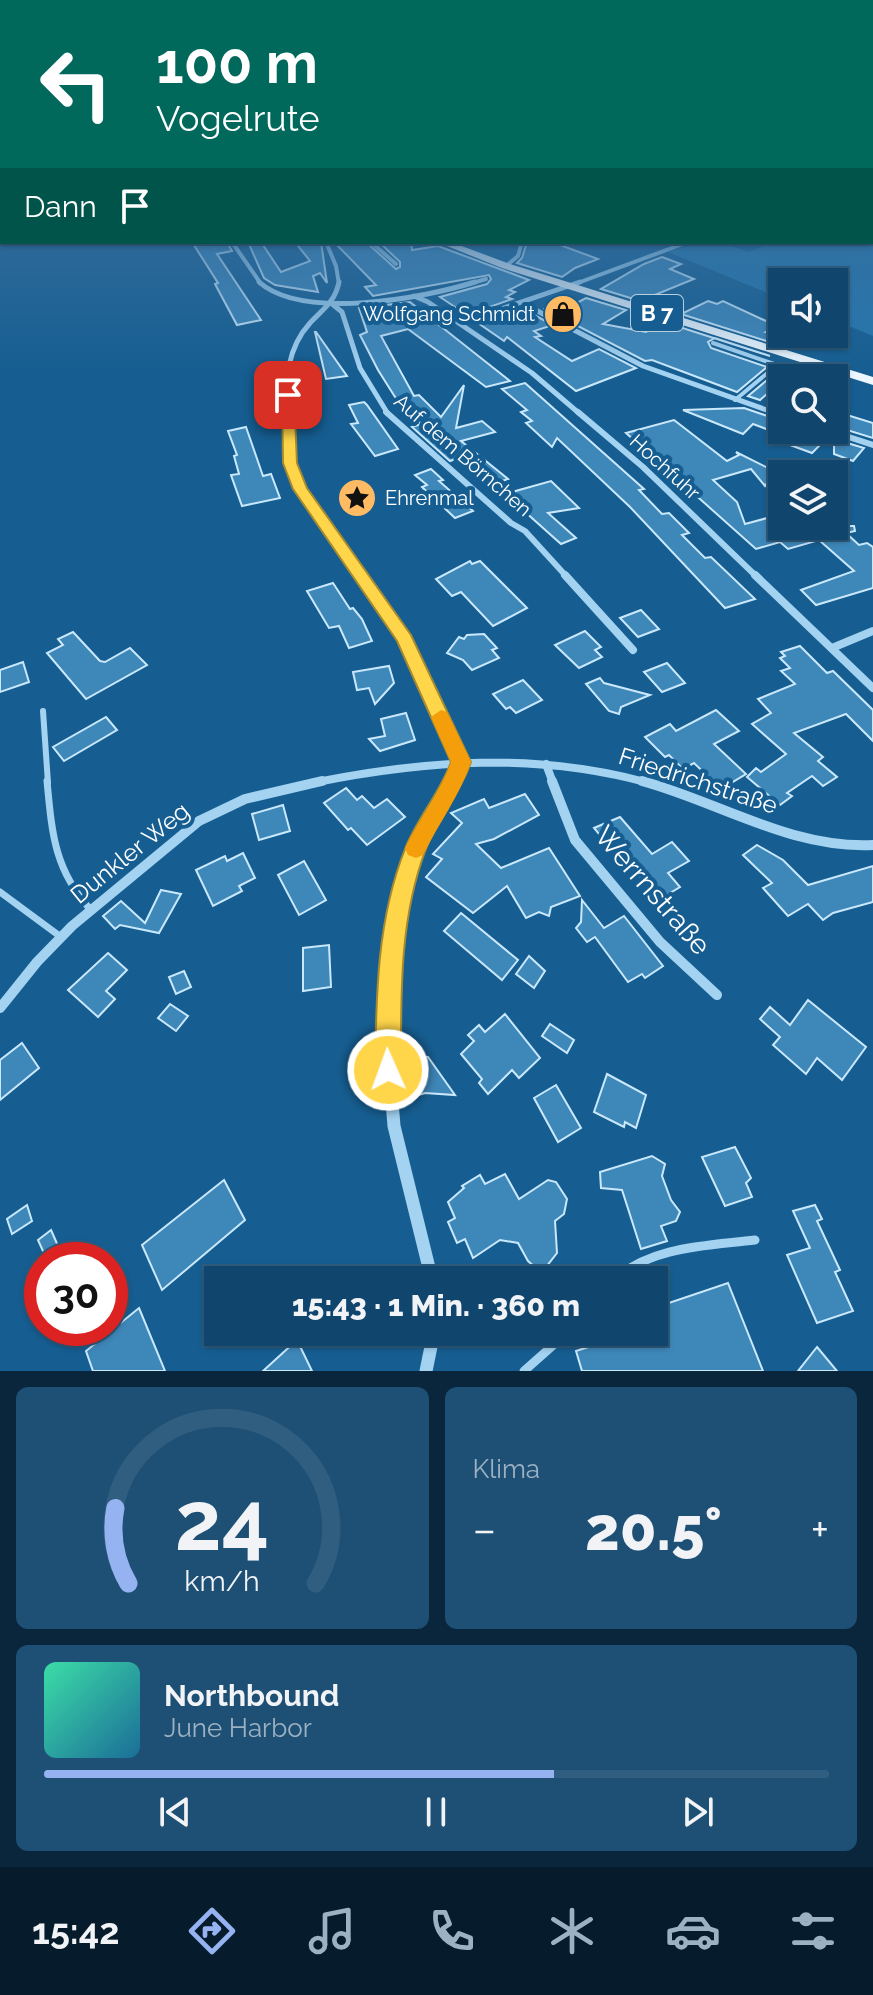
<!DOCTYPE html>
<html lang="de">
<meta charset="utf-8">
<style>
:root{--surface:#10466d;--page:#1e5075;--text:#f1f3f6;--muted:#9cb1c2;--line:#305e80;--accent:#95b2f1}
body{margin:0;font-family:Raleway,sans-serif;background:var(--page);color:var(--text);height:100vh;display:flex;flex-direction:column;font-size:30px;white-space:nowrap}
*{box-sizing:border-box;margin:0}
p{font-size:26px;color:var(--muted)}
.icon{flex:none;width:44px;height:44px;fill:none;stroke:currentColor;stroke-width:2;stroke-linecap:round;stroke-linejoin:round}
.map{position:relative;height:1371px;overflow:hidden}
.drawer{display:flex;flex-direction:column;gap:16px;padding:16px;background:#09263c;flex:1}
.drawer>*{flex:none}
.banner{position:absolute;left:0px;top:0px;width:874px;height:244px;box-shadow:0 2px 6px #0004,0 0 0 2px var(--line);background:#00695c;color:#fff;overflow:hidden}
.tools{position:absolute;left:768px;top:268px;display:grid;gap:16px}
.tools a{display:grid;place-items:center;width:80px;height:80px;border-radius:0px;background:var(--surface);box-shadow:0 2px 6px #0004,0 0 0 2px var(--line);font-size:40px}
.speed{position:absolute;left:24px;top:1242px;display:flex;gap:16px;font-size:40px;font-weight:700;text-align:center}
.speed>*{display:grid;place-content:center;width:104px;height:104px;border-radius:50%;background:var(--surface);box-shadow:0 2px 6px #0004,0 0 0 2px var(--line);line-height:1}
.speed .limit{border:12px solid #d22;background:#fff;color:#111}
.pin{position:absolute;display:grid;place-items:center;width:68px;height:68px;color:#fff;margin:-34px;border-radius:16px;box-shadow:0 4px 12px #0006}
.me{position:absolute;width:88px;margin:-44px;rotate:358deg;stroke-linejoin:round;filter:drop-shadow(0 0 6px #0008)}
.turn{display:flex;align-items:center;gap:28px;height:168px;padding:0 24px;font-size:36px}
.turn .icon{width:104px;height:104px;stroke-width:2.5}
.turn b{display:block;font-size:56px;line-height:68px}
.then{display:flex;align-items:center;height:76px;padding:0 24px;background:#0003;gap:16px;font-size:30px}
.big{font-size:60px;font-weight:800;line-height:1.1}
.drawer .widget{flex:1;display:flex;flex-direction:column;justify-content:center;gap:12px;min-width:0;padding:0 28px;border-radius:12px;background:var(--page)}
.drawer .dial{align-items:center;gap:0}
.dial svg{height:208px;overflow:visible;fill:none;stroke:var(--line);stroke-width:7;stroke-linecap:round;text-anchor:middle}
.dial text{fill:var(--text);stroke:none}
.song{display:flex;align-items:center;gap:24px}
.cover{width:96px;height:96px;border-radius:12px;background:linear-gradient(135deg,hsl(160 70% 55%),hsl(200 70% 35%))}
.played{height:8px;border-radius:4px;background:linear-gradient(90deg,var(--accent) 65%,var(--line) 65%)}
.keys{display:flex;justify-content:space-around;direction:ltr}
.heat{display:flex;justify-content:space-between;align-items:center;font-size:44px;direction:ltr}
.drawer .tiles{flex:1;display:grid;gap:16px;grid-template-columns:1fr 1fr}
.widget:last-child{grid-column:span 2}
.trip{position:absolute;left:204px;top:1266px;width:464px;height:80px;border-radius:0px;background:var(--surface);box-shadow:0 2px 6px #0004,0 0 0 2px var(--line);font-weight:800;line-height:80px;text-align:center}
.menu{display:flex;height:128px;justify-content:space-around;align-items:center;background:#061c2c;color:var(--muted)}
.menu .icon{width:56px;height:56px}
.menu .selected{color:var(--accent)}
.menu b{font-size:36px;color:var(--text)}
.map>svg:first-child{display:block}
</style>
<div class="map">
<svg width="873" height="1371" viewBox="0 0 873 1371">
<rect width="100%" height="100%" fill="#165e91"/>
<!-- green -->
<path fill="#2577ae" d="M873,206V336L834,320V282H782V299L668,252C702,240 716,240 749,252L775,242H872Z"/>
<!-- building -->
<g fill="#3e87b9" stroke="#cae8fc" stroke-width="2">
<path d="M192,242H227L232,251L217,254L261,320L237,325L215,284L218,283Z"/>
<path d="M248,242H261L281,272L310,261L295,242H321L327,283L320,273L313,276L318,292L275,285L264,278Z"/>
<path d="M334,242H366L396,269L400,267V262L379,242H411L412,250L438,246L529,280L509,290L515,292L506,297L512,299L467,315L440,297L487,284L491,279L489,275L373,296L365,287L376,285Z"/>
<path d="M527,242H552L598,259L575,268L562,277L517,263L522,258Z"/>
<path d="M662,257L681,264L670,269L694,279L640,301L601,289L644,264Z"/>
<path d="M586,298L626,310L603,324L646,332L664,322L770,356L715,338L708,342L711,348L767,367L737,392L652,360L645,361L545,309L562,303L573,305Z"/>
<path d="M708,301L717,304L723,301L779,327L766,332L790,339L782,346L681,314Z"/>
<path d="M410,302L510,381L486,387L408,329L381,336L414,396L419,395L441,417L464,385L456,428L482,421L495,432L461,441L508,479L493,484L461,457L450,461L412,427L421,424L395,397L378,370L360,335L367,332L359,308Z"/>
<path d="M521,308L553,325L534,331L541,336L535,337L572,361L599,349L636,368L576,391L507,337L504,341L478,323Z"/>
<path d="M315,332H316L347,376L326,379Z"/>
<path d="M779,370L790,374L760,400L748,396Z"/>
<path d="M525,383L644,489L639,490L662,514L669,513L689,533L682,535L705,558L711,557L755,599L725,608L630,507L557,438L552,447L526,423L532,421L521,412L527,410L502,389Z"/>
<path d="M364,402L367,405L398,449L375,456L351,424L358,423L349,405Z"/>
<path d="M744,408L782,421V435L753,424L743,434L683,410Z"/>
<path d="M834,411L873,423V438L834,426Z"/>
<path d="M674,420L727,461L739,455L736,452L774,471L765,486L751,469L713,480L737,502L745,524L782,514V526H854L855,531L846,533L859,545L867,543L873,547V588L816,605L801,590L854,571L819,540L788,549L780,542L756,549L626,433Z"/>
<path d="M246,427L263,476L271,474L280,498L242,506L231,475L239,474L234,456L237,455L228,431Z"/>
<path d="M800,432L824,441L812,453L790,445Z"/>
<path d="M834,439L864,448L853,461L834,454Z"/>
<path d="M431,469L443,480L439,481L473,511L455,518L422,487L427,485L415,475Z"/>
<path d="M551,481L579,508L548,513L576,538L561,544L505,494Z"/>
<path d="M470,561L472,564L480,561L527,608L493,626L461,592L452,596L436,579Z"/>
<path d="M333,583L350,609L353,608L362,619L372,641L349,648L339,626L329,628L307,591Z"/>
<path d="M641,610L659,629L638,637L620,618Z"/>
<path d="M585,631L601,647L595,650L602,657L579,668L555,645Z"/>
<path d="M73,632L100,661L105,662L130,648L147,665L86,699L47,653L63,645L58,639Z"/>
<path d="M484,634L497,648L492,650L499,658L472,670L463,660L447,653L459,637L464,639L467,635Z"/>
<path d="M800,646L827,673L833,671L873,710V741L846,714L794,733L823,757L818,761L837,777L823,786L812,776L787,793L792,796L780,805L747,777L756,768L761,772L786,754L752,724L771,713L758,699L795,684L781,671L790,668L780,658L785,656L781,652Z"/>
<path d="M23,662L29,682L0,692V670Z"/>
<path d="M667,663L685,683L662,692L644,672Z"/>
<path d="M389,666L394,683L375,704L369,688L357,690L353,672Z"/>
<path d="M600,678L604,683L650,695L621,707L619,714L609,711L586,684Z"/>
<path d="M523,680L542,700L516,713L510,707L506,709L493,694Z"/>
<path d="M716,710L739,731L714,744L746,774L721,789L694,763L683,769L669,755L665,757L645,737L670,724L676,731Z"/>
<path d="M406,713L415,740L380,751L369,739L385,736L381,719Z"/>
<path d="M106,717L117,730L64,761L53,747Z"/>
<path d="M346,788L357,800L362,796L374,808L387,799L405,817L367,845L351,828L348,830L324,803Z"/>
<path d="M525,794L539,815L494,839L476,844L501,868L549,848L580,896L551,907L549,916L539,912L526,918L507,886L473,913L426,877L442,859L433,854L462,823L451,813L484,799L489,808Z"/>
<path d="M283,805L290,831L259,840L252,814Z"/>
<path d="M620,817L652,854L672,842L689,861L668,873L680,887L660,899L625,860L622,862L594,828Z"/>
<path d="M757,845L783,860L808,885L873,866V902L833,913L823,920L808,904L788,916L763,888L772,883L743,855Z"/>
<path d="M243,853L255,878L239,886L242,891L213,906L196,870L225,856L227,861Z"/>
<path d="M304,861L326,900L299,915L278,875Z"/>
<path d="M161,890L181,894L159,933L120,925L115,929L103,916L121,901L145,923Z"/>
<path d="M582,900L604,928L624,916L663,966L645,978L642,974L628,982L595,937L587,942L576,928L581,922Z"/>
<path d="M461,913L518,960L502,980L444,931Z"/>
<path d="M329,945L331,987L303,991V948Z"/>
<path d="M108,953L127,970L106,991L115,999L98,1017L68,990Z"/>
<path d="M529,956L545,971L534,988L516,974Z"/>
<path d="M184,971L191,987L176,994L169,977Z"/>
<path d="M808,1000L866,1047L842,1080L817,1058L806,1074L773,1045L780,1037L760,1019L770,1007L790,1025Z"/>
<path d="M170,1004L188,1016L176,1031L158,1018Z"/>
<path d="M505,1014L540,1058L519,1078L512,1070L488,1094L479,1083L482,1079L461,1054L474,1041L468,1035L479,1025L485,1032Z"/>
<path d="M550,1024L574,1040L567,1053L542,1036Z"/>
<path d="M22,1043L39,1068L0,1100V1060Z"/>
<path d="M413,1056L428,1057L455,1095L425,1093L416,1096L411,1080Z"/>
<path d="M607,1074L646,1095L636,1128L625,1122L624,1127L594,1112Z"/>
<path d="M556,1085L581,1128L558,1142L534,1098Z"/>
<path d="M735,1147L751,1178L746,1183L752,1197L725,1206L702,1157Z"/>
<path d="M652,1156L665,1164L662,1176L671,1200L680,1212L676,1221L661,1226L667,1241L641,1249L622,1190L601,1188L600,1172Z"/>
<path d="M505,1174L519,1199L548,1180L556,1182L567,1199L564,1214L555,1221L557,1253L546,1267L536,1268L528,1261L518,1243L500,1240L473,1258L465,1239L457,1243L448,1222L455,1218L448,1202L464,1188L462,1186L480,1175L485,1184Z"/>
<path d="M224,1180L245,1220L162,1290L142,1245Z"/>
<path d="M27,1205L32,1221L12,1234L7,1219Z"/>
<path d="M815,1205L822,1219L817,1221L840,1270L835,1272L853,1311L817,1323L787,1255L810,1248L793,1211Z"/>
<path d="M51,1230L62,1255L55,1260H47L38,1240Z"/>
<path d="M728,1283L763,1371H582L576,1351L604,1342L602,1332H654V1308Z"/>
<path d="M139,1308L165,1371H93L86,1351Z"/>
<path d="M297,1340L312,1371H263Z"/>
<path d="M817,1347L837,1371H798Z"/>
</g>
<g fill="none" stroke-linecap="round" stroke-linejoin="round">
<!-- lane-far3 -->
<path stroke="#a4d2f1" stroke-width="4" d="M713,343L777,365L735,400"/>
<!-- lane-far2 -->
<path stroke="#a4d2f1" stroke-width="6" d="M43,711L48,783"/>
<!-- lane-far1 -->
<g stroke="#a4d2f1" stroke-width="7">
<path d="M47,781C52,833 54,869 90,909"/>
<path d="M0,892L61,937"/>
</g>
<!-- lane -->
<g stroke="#a4d2f1" stroke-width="9">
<path d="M614,1280C652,1246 707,1246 755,1240"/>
<path d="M524,1371L568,1332"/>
</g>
<!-- street-far5 -->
<g stroke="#a4d2f1" stroke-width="4">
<path d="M232,242L261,284"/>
<path d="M326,242L336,266L339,284"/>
<path d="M371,242L396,264"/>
<path d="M506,266L518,256L522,242"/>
<path d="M469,284L486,279"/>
<path d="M575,284L688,242"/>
</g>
<!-- street-far4 -->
<g stroke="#a4d2f1" stroke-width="5">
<path d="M259,282C303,321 424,298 475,282"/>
<path d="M414,296L428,302L532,373L580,414"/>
<path d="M331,303L342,312L360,368L388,414"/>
<path d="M526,305L643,366L778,414"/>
<path d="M460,323L580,282"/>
<path d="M286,414C285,381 287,348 310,323C323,309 335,302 339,282"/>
</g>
<!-- street-far3 -->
<g stroke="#a4d2f1" stroke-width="6">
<path d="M286,412C288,487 316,520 360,577"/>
<path d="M386,412L511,523L525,531L567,577"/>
<path d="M578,412L643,467L757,577"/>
<path d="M772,412L782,415"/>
<path d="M827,430L873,445"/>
</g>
<!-- street-far2 -->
<g stroke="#a4d2f1" stroke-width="8">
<path d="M359,575L405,639L461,762"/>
<path d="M565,575L633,650"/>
<path d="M755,575L873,688"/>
<path d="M832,648L873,631"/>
<path d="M546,764L553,783"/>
<path d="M312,783C426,760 536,752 649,783"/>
<path d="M451,783L461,762"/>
</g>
<!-- street-far1 -->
<g stroke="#a4d2f1" stroke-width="10">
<path d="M552,781L575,840L660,942L717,995"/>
<path d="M642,781C719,802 791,849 873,845"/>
<path d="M0,1008L37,962L72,926L199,821L245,799L322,781"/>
<path d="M387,1043C384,974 393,899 422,835C430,816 442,799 453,781"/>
</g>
<!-- street -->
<g stroke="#a4d2f1" stroke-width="13">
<path d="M387,1041L394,1126L432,1280"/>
<path d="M426,1371L434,1332"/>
</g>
<!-- primary -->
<path fill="#edf7ff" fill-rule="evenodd" d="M437,242H451L510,264L873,377V385L502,268Z"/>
</g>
<!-- sky -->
<linearGradient id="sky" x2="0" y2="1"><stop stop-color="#0c3450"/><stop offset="0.49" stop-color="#366e9d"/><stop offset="1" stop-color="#366e9d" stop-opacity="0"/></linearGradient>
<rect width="873" height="373" fill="url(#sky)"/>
<!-- route -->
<path fill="#ffd54a" stroke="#a68a30" stroke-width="2" d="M288,391L294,395L297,463L307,488L411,635L471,762C460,794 438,818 426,849C399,919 401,997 401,1070L398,1079L388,1083L379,1079L375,1070C376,996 377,919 405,849C417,818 440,793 451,762L397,641L293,489L283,463L282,395Z"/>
<!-- slow -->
<path fill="#f59e0b" d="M441,710L447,712L471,762C460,795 439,823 423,855L416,858L408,855L405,848C419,819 441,792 451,762L431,717Z"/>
<!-- icons -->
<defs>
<g id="shop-disc" transform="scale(2)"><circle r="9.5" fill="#ffbb63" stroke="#165e91"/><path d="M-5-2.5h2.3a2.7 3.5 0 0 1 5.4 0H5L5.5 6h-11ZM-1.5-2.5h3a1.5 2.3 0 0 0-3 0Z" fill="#111"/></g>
<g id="sight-disc" transform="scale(2)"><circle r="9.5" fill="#ffbb63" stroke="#165e91"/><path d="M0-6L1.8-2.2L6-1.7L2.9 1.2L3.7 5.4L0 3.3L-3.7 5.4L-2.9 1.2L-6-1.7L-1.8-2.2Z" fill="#111"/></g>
</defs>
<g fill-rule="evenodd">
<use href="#shop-disc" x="563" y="314"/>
<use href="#sight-disc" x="357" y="498"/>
</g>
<g text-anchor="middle" stroke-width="8" stroke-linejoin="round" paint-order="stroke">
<!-- far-poi labels -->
<g font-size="20" fill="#fff" stroke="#165e91" text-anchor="end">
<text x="535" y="321">Wolfgang Schmidt</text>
<text x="385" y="505" text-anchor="start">Ehrenmal</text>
</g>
<!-- far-street labels -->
<g font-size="20" fill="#fff" stroke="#165e91">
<text transform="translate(463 455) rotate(41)" y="7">Auf dem Börnchen</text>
<text transform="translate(665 467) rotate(42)" y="7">Hochfuhr</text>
</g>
<!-- shield labels -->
<rect fill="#165e91" stroke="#b9cfde" stroke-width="2" x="631" y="295" width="52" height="36" rx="6"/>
<g font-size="22" font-weight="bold" fill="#fff">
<text x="657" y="321">B 7</text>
</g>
<!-- street labels -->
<g font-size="24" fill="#fff" stroke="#165e91">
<text transform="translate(698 781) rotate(18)" y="8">Friedrichstraße</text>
<text transform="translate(130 853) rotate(-39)" y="8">Dunkler Weg</text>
</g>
<!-- near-street labels -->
<g font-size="28" fill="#fff" stroke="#165e91">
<text transform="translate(653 890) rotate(49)" y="10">Werrnstraße</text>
</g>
</g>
</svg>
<div class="tools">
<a><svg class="icon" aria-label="sound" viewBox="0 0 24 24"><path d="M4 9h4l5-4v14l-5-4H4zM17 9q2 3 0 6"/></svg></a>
<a><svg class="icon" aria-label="search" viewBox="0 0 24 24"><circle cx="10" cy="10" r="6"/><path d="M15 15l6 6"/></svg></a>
<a><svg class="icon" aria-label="layers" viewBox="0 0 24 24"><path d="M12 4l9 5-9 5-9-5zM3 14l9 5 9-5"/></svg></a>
</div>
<div class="speed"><div class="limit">30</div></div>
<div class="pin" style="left:288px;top:395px;background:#d93025"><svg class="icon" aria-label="arrive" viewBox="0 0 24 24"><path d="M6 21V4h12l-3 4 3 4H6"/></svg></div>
<svg class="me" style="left:388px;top:1070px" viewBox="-20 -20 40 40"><circle r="17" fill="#ffd54a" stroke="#fff" stroke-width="3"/><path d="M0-11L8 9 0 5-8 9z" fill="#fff"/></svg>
<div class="trip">15:43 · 1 Min. · 360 m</div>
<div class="banner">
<div class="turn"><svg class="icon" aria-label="left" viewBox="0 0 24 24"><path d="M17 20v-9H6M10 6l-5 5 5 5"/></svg><div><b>100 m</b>Vogelrute</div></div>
<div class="then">Dann<svg class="icon" aria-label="arrive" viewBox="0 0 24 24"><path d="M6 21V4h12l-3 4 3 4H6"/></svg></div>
</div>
</div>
<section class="drawer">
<div class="tiles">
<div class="widget dial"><svg viewBox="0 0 100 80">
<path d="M14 69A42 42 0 1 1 86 69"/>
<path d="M14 69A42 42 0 0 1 9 40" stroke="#95b2f1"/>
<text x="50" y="56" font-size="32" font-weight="700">24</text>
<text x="50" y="72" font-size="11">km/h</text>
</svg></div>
<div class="widget"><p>Klima</p>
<div class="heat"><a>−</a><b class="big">20.5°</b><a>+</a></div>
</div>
<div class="widget">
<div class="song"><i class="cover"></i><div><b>Northbound</b><p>June Harbor</p></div></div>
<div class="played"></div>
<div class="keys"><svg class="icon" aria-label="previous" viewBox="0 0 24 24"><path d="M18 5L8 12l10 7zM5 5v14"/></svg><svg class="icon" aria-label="pause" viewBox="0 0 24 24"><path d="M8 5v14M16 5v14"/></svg><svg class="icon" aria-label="next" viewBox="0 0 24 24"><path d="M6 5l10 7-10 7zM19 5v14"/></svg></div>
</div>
</div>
</section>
<nav class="menu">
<b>15:42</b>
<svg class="icon selected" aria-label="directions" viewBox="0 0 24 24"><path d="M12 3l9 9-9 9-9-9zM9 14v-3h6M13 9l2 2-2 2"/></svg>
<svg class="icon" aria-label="music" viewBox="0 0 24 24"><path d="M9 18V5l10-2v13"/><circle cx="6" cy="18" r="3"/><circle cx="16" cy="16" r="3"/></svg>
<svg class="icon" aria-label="phone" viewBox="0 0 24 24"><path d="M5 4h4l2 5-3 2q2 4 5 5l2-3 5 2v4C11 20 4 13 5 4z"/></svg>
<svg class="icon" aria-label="climate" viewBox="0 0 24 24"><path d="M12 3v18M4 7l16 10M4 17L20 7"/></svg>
<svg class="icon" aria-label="car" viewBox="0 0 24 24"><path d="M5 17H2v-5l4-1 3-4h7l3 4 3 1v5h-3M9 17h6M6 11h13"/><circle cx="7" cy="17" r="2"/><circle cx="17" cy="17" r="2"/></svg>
<svg class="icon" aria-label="filters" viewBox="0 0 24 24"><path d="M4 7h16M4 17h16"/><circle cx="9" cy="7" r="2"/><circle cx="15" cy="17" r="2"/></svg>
</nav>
